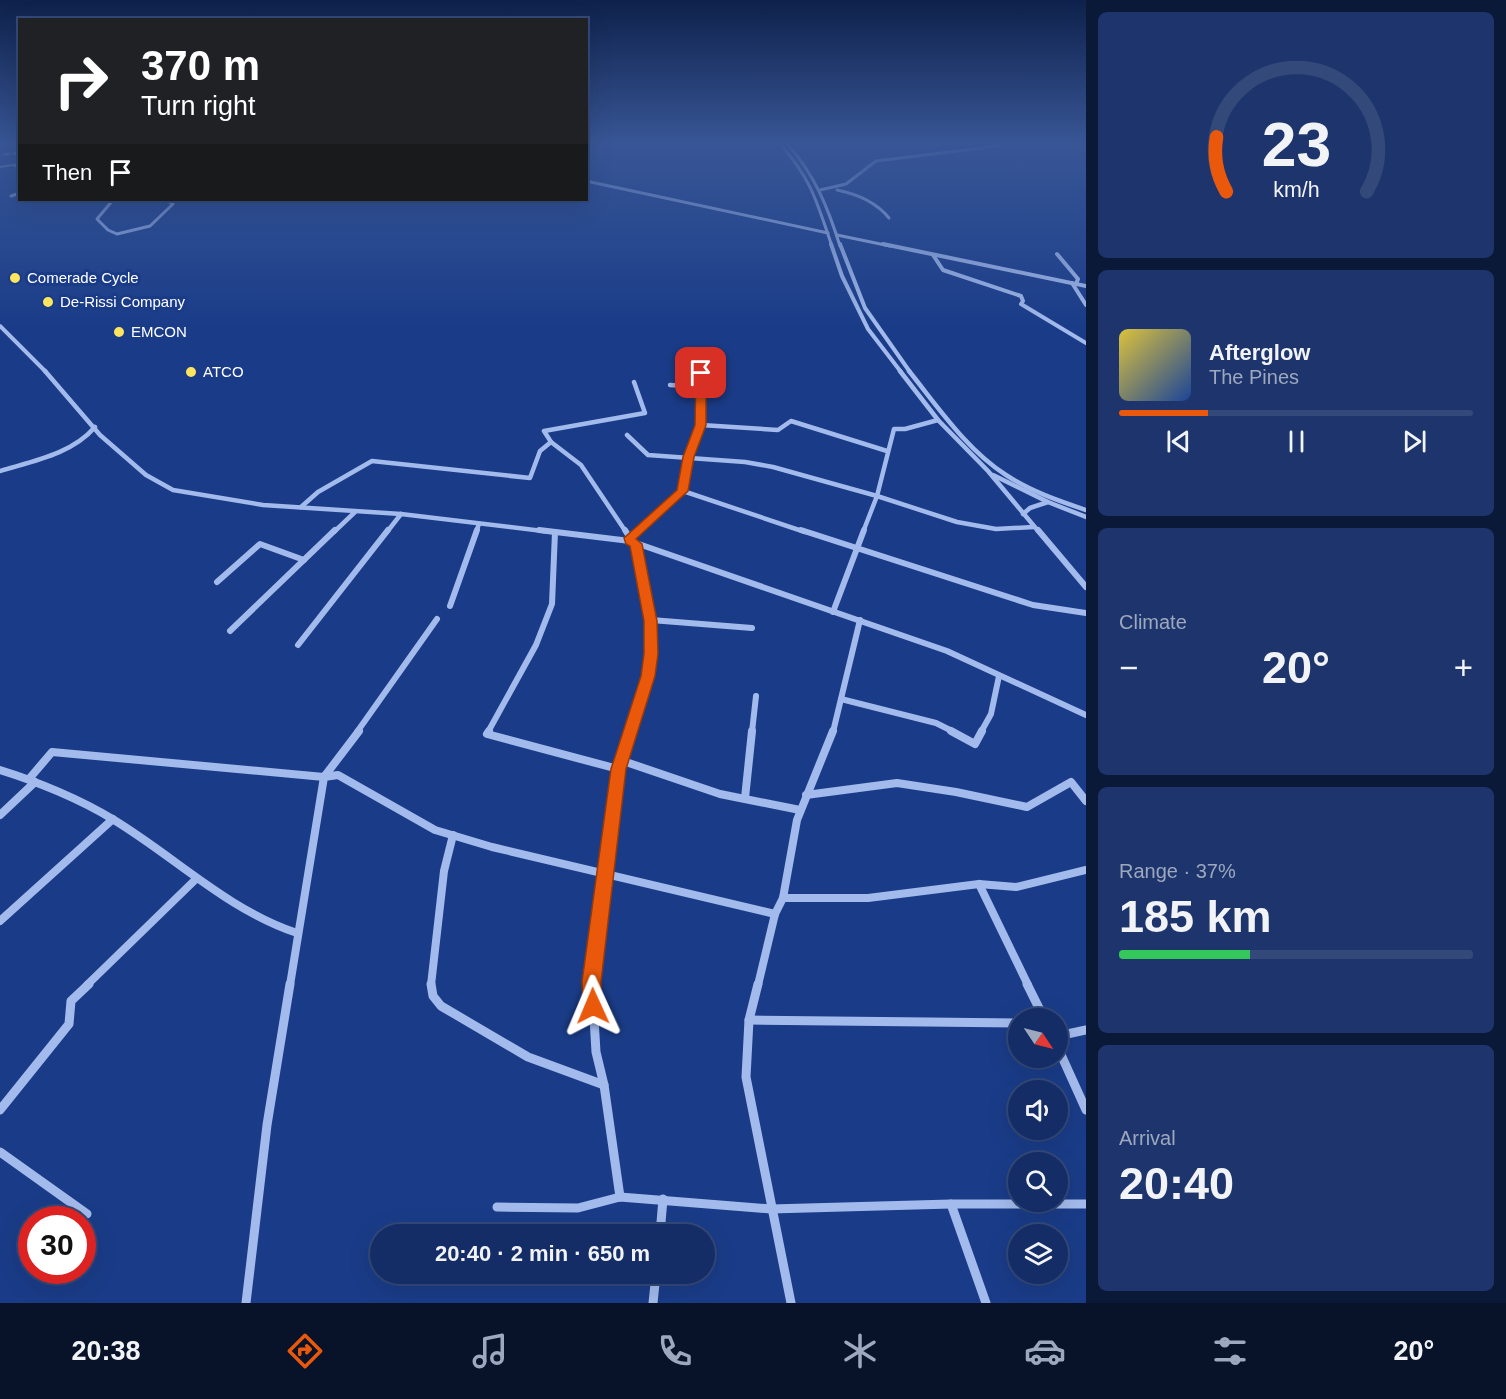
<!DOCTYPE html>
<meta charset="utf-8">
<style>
:root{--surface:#142d66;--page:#1d356c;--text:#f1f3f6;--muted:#9da8bf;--line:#33497a;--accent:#ea580c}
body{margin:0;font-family:Arial,sans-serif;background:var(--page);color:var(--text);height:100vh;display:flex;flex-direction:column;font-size:22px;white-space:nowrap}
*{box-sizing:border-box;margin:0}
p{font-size:20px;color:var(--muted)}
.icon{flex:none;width:33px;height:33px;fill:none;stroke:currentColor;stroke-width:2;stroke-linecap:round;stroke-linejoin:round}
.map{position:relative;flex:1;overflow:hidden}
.drawer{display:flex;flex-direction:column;gap:12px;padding:12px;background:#0b1938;width:420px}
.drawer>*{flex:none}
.banner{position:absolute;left:18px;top:18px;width:570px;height:183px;border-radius:0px;box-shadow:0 6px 24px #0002,0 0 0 2px var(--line);background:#202124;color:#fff;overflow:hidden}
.needle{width:39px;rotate:125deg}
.controls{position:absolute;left:1008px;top:1008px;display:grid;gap:12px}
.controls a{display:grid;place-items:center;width:60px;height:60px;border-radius:50%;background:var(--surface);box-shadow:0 6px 24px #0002,0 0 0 2px var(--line);font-size:30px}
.speed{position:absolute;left:18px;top:1206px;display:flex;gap:12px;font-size:30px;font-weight:700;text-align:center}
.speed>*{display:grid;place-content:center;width:78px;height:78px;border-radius:50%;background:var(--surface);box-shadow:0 6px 24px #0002,0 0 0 2px var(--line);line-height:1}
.speed .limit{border:9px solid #d22;background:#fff;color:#111}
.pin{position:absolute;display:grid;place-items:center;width:51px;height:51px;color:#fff;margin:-26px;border-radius:12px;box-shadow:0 3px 9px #0006}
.me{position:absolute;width:66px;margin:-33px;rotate:359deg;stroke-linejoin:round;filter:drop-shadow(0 0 4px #0008)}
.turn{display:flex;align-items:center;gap:21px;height:126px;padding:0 24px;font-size:27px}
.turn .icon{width:78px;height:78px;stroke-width:2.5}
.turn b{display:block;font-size:42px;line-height:51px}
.then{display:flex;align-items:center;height:57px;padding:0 24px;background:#0003;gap:12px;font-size:22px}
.big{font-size:45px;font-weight:800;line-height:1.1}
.drawer .widget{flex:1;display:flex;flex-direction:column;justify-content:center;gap:9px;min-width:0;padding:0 21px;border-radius:9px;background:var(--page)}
.drawer .dial{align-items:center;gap:0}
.dial svg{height:156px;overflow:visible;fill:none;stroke:var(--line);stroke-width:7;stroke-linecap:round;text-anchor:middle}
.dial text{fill:var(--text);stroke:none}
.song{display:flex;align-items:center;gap:18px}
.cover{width:72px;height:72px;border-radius:9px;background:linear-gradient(135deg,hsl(50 70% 55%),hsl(220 70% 35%))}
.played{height:6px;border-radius:3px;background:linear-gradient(90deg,var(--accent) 25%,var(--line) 25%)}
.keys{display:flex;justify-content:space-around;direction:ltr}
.heat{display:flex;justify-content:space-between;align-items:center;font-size:33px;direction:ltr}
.charge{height:9px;border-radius:4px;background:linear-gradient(90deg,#34c759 37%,var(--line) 0)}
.trip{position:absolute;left:370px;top:1224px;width:345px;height:60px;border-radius:30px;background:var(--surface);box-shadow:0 6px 24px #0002,0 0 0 2px var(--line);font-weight:800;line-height:60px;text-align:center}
.tabs{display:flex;height:96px;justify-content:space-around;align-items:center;background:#081229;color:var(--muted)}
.tabs .icon{width:42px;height:42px}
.tabs .on{color:var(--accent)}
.tabs b{font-size:27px;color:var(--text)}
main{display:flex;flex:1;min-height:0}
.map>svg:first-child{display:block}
</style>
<main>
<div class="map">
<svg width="1086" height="1303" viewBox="0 0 1086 1303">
<rect width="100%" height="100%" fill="#1a3c88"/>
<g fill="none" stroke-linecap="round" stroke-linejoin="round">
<!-- minor-far5 -->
<g stroke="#a3bbec" stroke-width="3">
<path d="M781,145C812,180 817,203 832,246"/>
<path d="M788,145C815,175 828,208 840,246"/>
<path d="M14,165L20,168"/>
<path d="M586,181L828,233"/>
<path d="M820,190L846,184L876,161L1005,145"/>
<path d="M837,190C857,194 876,202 889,218"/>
<path d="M11,196L20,193"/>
<path d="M113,200L97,219L108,230L117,234L150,226L173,204L166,200"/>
<path d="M837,235L890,246"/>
</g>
<!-- minor-far4 -->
<g stroke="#a3bbec" stroke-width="4">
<path d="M831,244L842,276L868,329L901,372"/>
<path d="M840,244L865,308L910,372"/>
<path d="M883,244L1086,286"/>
<path d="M1057,254L1078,279L1076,284"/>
<path d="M933,255L943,270L1021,296L1023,301L1021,304L1086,343"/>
<path d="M1072,283L1086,305"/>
<path d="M0,326L46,372"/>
<path d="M701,372L703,360"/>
</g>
<!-- minor-far3 -->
<g stroke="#a3bbec" stroke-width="4.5">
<path d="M45,371L100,435L146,475L173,490L263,505L401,514L551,532"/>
<path d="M900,371L938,420L988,471L1039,532"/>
<path d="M909,371C938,407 966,449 1006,475C1030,491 1059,501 1086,510"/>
<path d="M670,385L699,387"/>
<path d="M701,425L778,430L791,421L887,451"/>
<path d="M627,435L648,455L745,462L773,467L877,496L957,522L996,529L1034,527"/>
<path d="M0,471C33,461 72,454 95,427"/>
<path d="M993,475L1048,502L1086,517"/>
<path d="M683,491L805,532"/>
<path d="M301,507L318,492L372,461L530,478L540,451L551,442"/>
<path d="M1023,514L1030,508L1048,502"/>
<path d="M334,532L355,512"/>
<path d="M387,532L401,514"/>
<path d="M476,532L479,524"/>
<path d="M626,532L581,465L551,442L544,431L645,413L634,382"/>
<path d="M637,532L683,491L689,457L701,425L699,387L701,371"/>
<path d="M863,532L877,496L894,429H905L938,420"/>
</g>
<!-- minor-far2 -->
<g stroke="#a3bbec" stroke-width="6">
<path d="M539,530L630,541L947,651L1086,715"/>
<path d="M625,530L630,538"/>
<path d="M801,530L1033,605L1086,613"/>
<path d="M1038,530L1086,587"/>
<path d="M630,541V538L639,530"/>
<path d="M217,582L260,544L304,560"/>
<path d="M450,606L477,530"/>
<path d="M833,612L864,530"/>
<path d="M651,620L752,628"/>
<path d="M230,631L335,530"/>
<path d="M298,645L388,530"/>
<path d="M841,699L936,723L954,732"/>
<path d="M357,732L437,619"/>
<path d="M488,732L536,645L552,604L555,532"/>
<path d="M630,732C636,713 645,694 648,674C657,630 645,587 636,544"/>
<path d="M752,732L756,696"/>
<path d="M833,732L860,620"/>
<path d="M981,732L991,714L999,676"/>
</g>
<!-- minor-far1 -->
<g stroke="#a3bbec" stroke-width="8">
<path d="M489,731L487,734L618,769"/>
<path d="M951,731L975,744L982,731"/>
<path d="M620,760L720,794L800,810"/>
<path d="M0,770C36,781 82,800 114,820C175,857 228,910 297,933"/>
<path d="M29,779L52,752L324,777L359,731"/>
<path d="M806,795L897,783L956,792L1027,807L1071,782L1086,801"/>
<path d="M745,798L752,731"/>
<path d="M0,815L35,782"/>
<path d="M979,884L1028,985"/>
<path d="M783,898H868L979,884L1016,887L1086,870"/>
<path d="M0,921L113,819"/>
<path d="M87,985L196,879"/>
<path d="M290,985L324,777L338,775L435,830L492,847L775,914"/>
<path d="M431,985L444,871L453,835"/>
<path d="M592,985L618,769L630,731"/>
<path d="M758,985L775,914L783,898L797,820L833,731"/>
</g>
<!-- minor -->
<g stroke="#a3bbec" stroke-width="9">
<path d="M431,984L433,996L441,1006L528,1057L604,1085"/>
<path d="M592,984L596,1052L604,1085L620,1197"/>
<path d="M758,984L749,1020L746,1077L791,1303"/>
<path d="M1027,984L1044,1018"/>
<path d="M749,1020L1018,1023"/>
<path d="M1058,1036L1086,1030"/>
<path d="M1058,1048L1086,1110"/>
<path d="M0,1110L69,1024L71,1001L89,984"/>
<path d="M0,1152L87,1214"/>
<path d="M951,1204L986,1303"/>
<path d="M497,1207L578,1208L620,1197L771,1209L951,1204H1086"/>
<path d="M660,1234L663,1199"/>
<path d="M246,1303L267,1125L290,984"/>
<path d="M653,1303L656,1274"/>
</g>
<!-- tertiary -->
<path fill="#a3bbec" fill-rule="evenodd" d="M20,163V165L0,168V166Z"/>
<!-- rail casing -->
<g stroke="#fff" stroke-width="2">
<path id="rail" d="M0,155L20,153"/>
</g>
<!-- rail -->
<use href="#rail" stroke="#1a3c88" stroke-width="1.5" stroke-dasharray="4.5" stroke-linecap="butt"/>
</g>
<!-- sky -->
<linearGradient id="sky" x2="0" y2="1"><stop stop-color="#0e214b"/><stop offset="0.44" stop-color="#385696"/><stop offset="1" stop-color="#385696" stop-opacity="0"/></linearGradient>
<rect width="1086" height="327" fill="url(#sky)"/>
<!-- route -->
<path fill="#ea580c" stroke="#983908" stroke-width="1.5" d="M701,370L706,373V425L694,457L688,491L636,539L642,544L657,621L658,654L655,676L626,769L601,982L602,1006L600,1012L593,1015L586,1012L583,1006L582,982L611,769L641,676L644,654V621L630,546L626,544L624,538L677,490L683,457L695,425L696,373Z"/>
<!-- markers -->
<g fill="#fee45f" stroke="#1a3c88" stroke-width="2">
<circle cx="15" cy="278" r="6"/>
<circle cx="48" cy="302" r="6"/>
<circle cx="119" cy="332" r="6"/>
<circle cx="191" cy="372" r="6"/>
</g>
<g text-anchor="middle" stroke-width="6" stroke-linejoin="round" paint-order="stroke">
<!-- far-poi labels -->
<g font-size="15" fill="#fff" stroke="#1a3c88" text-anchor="start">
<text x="27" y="283">Comerade Cycle</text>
<text x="60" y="307">De-Rissi Company</text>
<text x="131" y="337">EMCON</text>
<text x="203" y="377">ATCO</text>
</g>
</g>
</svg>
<div class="controls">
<a><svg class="needle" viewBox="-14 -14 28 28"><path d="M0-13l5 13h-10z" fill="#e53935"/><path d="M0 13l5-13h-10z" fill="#9da8bf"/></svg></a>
<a><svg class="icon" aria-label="sound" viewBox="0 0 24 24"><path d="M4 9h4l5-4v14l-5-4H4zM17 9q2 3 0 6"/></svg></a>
<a><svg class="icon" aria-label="search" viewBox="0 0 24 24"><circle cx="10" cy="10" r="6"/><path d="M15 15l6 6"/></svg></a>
<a><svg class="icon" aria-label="layers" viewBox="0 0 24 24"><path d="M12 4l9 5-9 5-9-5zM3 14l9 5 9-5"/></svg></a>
</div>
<div class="speed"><div class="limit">30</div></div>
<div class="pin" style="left:701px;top:373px;background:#d93025"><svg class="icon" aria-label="arrive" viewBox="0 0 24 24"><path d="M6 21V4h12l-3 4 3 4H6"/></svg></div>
<svg class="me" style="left:593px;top:1006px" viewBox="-20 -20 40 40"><path d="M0-17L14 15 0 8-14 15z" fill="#ea580c" stroke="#fff" stroke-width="4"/></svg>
<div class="trip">20:40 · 2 min · 650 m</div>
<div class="banner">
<div class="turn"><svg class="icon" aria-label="right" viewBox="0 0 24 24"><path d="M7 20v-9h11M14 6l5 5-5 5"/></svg><div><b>370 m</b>Turn right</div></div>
<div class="then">Then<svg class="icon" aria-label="arrive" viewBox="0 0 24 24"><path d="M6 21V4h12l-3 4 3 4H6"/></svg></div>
</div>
</div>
<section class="drawer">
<div class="widget dial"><svg viewBox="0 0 100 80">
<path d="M14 69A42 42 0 1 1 86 69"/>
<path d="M14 69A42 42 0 0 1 9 41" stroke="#ea580c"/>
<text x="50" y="56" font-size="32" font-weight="700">23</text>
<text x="50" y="72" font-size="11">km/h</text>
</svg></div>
<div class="widget">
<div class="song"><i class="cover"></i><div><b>Afterglow</b><p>The Pines</p></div></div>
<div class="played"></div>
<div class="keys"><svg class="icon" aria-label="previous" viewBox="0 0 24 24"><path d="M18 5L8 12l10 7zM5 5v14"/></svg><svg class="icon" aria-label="pause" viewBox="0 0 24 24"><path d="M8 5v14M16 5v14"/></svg><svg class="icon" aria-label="next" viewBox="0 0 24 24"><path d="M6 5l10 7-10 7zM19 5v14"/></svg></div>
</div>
<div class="widget"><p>Climate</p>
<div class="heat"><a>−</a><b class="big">20°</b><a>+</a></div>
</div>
<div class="widget"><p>Range · 37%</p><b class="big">185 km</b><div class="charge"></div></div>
<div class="widget"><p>Arrival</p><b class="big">20:40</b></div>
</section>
</main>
<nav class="tabs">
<b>20:38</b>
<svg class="icon on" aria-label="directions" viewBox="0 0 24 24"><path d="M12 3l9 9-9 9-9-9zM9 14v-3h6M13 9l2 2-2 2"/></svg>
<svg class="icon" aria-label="music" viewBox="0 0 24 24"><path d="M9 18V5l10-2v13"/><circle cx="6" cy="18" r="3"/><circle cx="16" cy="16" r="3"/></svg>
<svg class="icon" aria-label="phone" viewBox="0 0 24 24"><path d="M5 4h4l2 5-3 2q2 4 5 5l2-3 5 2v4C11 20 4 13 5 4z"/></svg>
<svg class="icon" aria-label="climate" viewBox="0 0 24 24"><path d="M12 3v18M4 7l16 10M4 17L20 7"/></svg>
<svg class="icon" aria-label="car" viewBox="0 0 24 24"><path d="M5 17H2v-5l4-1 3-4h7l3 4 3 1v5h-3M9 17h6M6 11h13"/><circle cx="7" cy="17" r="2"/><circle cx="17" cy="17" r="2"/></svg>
<svg class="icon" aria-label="filters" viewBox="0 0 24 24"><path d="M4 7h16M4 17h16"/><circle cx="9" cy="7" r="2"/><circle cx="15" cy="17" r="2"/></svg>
<b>20°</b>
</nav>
